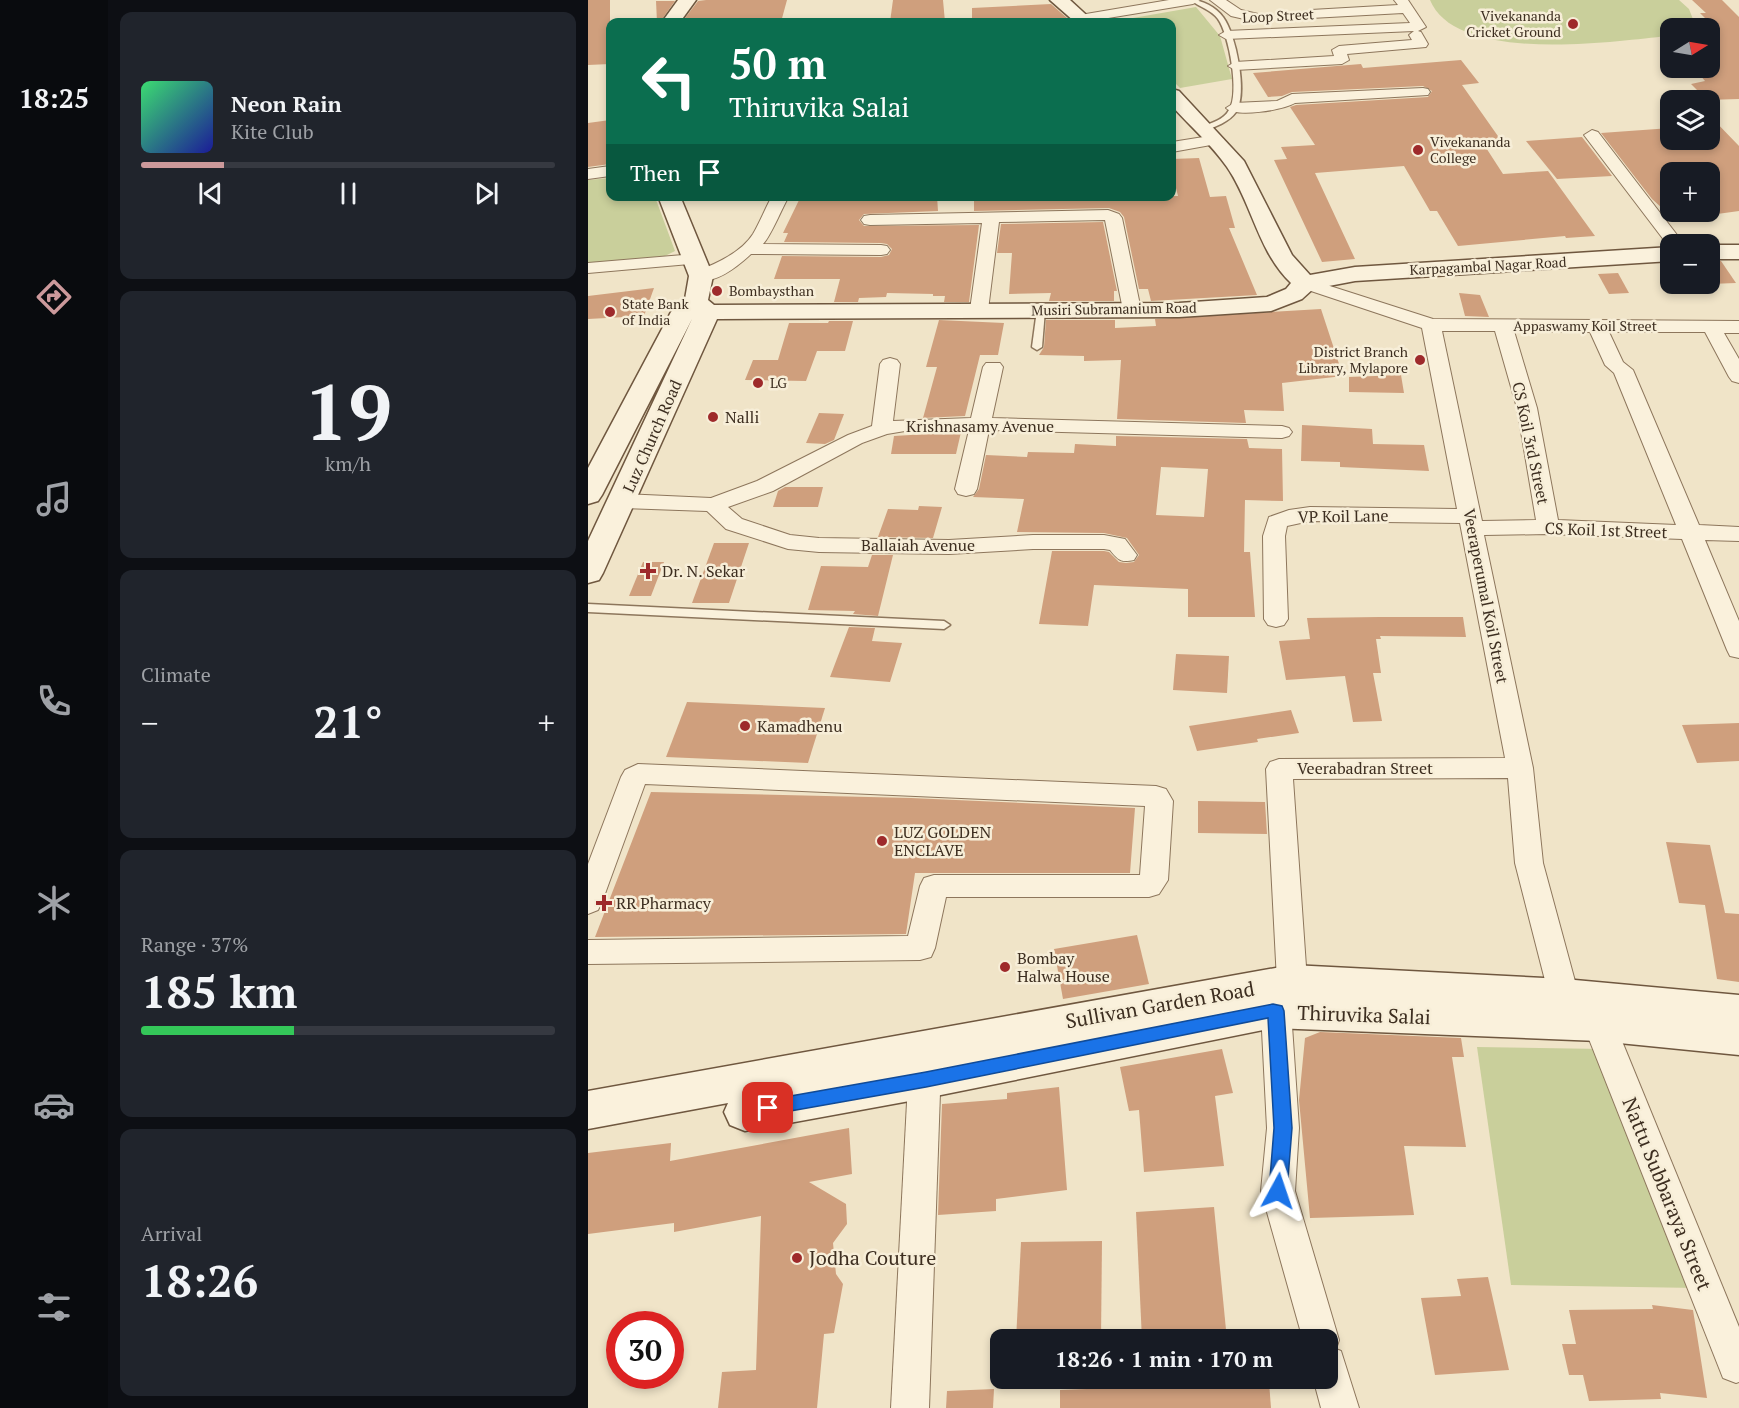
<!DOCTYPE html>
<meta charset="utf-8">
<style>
:root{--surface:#171b24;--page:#20242c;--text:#f1f3f6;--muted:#9ea1a6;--line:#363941;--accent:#cc999b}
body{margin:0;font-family:"PT Serif",serif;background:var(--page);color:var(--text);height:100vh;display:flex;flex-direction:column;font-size:22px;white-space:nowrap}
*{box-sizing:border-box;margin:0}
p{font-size:20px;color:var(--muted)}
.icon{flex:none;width:33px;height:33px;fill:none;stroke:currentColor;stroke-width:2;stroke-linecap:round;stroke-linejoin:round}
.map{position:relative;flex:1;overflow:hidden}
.panel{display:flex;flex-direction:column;gap:12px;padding:12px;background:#0d0f14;width:480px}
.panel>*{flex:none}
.banner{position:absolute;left:18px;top:18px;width:570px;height:183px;border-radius:12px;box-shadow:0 3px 9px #0003;background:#0b6e4f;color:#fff;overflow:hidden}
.needle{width:39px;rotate:79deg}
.controls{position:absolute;left:1072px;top:18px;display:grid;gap:12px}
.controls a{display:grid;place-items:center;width:60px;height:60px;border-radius:12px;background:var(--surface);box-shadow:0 3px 9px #0003;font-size:30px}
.speed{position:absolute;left:18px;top:1311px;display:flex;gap:12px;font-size:30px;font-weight:700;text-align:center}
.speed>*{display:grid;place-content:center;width:78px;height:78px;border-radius:50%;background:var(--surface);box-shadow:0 3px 9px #0003;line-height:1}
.speed .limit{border:9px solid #d22;background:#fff;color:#111}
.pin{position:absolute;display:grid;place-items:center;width:51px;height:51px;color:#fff;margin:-26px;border-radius:12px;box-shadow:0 3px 9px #0006}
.me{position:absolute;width:66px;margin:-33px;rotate:5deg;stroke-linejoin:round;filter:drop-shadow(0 0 4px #0008)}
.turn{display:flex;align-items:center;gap:21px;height:126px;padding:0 24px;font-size:27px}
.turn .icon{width:78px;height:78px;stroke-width:2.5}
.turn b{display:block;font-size:42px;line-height:51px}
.then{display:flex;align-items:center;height:57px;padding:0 24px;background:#0003;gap:12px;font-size:22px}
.big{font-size:45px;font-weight:600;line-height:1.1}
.panel .card{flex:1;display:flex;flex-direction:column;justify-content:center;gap:9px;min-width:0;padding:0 21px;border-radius:12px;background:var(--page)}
.panel .dial{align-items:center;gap:0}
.dial b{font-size:78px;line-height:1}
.song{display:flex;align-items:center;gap:18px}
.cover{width:72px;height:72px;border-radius:9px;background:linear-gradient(135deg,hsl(140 70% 55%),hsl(240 70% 35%))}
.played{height:6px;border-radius:3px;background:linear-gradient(90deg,var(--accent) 20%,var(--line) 20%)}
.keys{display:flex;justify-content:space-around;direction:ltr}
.heat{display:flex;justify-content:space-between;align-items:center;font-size:33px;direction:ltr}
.charge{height:9px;border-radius:4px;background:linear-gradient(90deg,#34c759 37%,var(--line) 0)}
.trip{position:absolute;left:402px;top:1329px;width:348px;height:60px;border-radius:12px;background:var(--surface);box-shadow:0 3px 9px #0003;font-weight:600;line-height:60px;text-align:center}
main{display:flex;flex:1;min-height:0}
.tab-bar{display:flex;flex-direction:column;width:108px;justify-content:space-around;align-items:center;background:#090b0e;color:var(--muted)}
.tab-bar .icon{width:42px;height:42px}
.tab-bar .current{color:var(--accent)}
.tab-bar b{font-size:27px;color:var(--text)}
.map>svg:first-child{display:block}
</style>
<main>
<nav class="tab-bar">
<b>18:25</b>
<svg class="icon current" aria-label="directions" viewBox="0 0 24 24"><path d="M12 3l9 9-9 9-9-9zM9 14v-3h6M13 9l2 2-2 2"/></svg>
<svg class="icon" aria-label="music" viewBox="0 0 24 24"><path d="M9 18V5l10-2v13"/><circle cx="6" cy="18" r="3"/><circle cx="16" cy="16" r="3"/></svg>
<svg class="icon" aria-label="phone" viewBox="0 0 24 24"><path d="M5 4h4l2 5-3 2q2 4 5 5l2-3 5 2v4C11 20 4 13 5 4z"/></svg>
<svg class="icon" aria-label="climate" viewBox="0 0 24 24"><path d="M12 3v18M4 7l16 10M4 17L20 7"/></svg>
<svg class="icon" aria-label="car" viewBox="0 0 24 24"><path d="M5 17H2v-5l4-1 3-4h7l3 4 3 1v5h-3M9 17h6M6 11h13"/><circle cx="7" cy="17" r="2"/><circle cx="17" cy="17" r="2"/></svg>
<svg class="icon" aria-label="filters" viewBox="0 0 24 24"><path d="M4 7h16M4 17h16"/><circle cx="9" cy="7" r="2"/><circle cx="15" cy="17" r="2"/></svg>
</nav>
<section class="panel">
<div class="card">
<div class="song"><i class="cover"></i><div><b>Neon Rain</b><p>Kite Club</p></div></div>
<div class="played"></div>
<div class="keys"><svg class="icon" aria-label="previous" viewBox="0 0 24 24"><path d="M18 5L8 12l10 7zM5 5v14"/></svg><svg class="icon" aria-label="pause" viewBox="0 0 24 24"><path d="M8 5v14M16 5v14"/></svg><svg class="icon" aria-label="next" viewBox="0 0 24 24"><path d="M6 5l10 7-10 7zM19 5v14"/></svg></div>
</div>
<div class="card dial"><b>19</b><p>km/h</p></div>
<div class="card"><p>Climate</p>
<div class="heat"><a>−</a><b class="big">21°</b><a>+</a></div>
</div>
<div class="card"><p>Range · 37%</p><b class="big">185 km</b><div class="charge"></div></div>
<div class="card"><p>Arrival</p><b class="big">18:26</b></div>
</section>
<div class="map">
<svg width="1151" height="1408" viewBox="0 0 1151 1408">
<rect width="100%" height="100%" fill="#f0e4c8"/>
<!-- green -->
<g fill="#c9cf9b">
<path d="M842,0H1091L1101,9L1108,27L1083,28V35L1079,36C1023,42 868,64 842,0Z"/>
<path d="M608,7L632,36L644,79L592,88L584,80V22H522Z"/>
<path d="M22,178V196L67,197L87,251L77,256L0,263V180Z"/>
<path d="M889,1047L1015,1049L1109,1288L923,1285Z"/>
</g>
<!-- building -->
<g fill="#cf9f7d" fill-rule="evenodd">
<path d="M0,0H22V64L0,65Z"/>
<path d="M118,0H199L193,22H94L110,1Z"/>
<path d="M305,0H355L357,22H302Z"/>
<path d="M1104,0H1134L1151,17V99L1119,100L1103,84L1117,81L1106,68H1122V25H1124L1112,13H1118Z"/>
<path d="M68,1H87L72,22H69Z"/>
<path d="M463,4L479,18L454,22H384V8Z"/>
<path d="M873,60L891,83L874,85L912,139L893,140L915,174L960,171L1007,236L978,238L977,236L870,246L849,211H842L816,166L727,173L767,259L734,262L686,160L699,159L693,147L727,145L702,107L708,105L840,97L844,91L835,86L704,92L694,96L680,97L665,73L773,64L775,68Z"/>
<path d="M1122,116L1151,146V211L1122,215V172H1083V216L1064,199L1013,133L1083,128V140H1122Z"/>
<path d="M22,120V164L0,167V123Z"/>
<path d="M994,137L1024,176L969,179L938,141Z"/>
<path d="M611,158L622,197L638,196L647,228H641L669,295L563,301L560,289H551L536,217L532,212L521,208L386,211V196H590L584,172V159Z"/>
<path d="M253,196H349L350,211L276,214L271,220L276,226L391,225L381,302H356L357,296H345V294L299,293L298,297L271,298L270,302H246L252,279H186L194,256L293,257L301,255L304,249L299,244L293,243L196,242L200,233H195L212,198Z"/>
<path d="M515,222L529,291H526V301H461L463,293L421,294L424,253H409L413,224Z"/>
<path d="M1122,261H1133L1148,283L1122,284Z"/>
<path d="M1030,273L1041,293L1021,294L1010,274Z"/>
<path d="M66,288L56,316L0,319V296Z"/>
<path d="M871,293L892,295L901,317L877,316Z"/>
<path d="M733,309L755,376L694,383L696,411L656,410L658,423L529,419L533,360L496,361V356L451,355L456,347L458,320H527V328L568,326L567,319Z"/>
<path d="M351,320L416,323L410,355H392L377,416L335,418L349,367H338Z"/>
<path d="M241,321H265L257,351H229L218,381L157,380L165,360H190L201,323H240Z"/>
<path d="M813,375L816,393L761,392V377Z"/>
<path d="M231,413L256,414L246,440L237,444L218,443Z"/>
<path d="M714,425L784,429L785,444L836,445L841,471L752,467V462L713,461Z"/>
<path d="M373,432L368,454H303L306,436Z"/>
<path d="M528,436L659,439L661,448L694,449L695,501L657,500L656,552H662L667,617H600V589L506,585L500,626L451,624L464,551H516L521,552L531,562L538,563L546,562L551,555L539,538L516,533L429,532L436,499L385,497L391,489L398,455L439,457L440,452L486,453L487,444L528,446ZM573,467L620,469L616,517L568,515Z"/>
<path d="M197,487H235L230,507H185L190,491Z"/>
<path d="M331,506L354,507L345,538L290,537L300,509L330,510Z"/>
<path d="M126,543H161L141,603H104Z"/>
<path d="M284,555H305L290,616L265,614L267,611L220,610L233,566L280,567Z"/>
<path d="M55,562H76L63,596H41Z"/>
<path d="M791,617H875L878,637L792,636L793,639H788L793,673H785L794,721L765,722L757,676L698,680L691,641L722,639L719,618Z"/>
<path d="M261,627L287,628L284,641L314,643L302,682L242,677Z"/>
<path d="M588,654L641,656L639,693L585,690Z"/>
<path d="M99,702L237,708L220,763L78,757Z"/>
<path d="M703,710L711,733L669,739L670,742L609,751L601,726Z"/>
<path d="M1151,723V761L1109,763L1094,725Z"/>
<path d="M63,792L323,798L547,808L542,873H327L318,934L7,937Z"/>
<path d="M610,801L677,802L679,834L610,833Z"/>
<path d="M1078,842L1122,845L1137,913L1151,914V982L1129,979L1117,905L1091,903Z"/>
<path d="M549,935L561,984L475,999L466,949Z"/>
<path d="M732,1032L873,1038L876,1057H864L878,1147L816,1146L826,1215L722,1218L711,1100L717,1038Z"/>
<path d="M634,1049L645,1093L627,1096L636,1166L556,1172L551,1110L541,1111L532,1067Z"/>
<path d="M471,1087L479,1190L408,1199V1211L350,1215L354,1104L419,1099V1093Z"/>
<path d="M261,1128L264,1174L221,1182L258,1204L259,1224L245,1243L248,1274L255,1284L246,1333L236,1334L229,1408H130L134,1372L168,1370L173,1216L86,1232V1223L0,1234V1153L83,1143L82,1161Z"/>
<path d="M626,1207L639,1340H554L548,1212Z"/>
<path d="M514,1241L513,1340H428L433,1242Z"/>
<path d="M900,1277L921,1370L847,1375L833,1298L873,1296L869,1279Z"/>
<path d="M1064,1305L1105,1310L1119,1398L1072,1393L1073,1399L1001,1401L995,1375H981L974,1344H988L981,1310L1065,1309Z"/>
<path d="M681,1382L683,1408H472V1390Z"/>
<path d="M406,1389L405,1408H358L359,1391Z"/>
</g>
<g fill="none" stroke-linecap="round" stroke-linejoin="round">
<!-- lane casing -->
<g stroke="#8d765c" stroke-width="3">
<g id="lane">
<path d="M603,0C614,0 628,7 635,17C648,34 660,94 648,112C641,122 627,127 616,131H613V127C623,123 636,120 641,110C652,94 641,34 630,19C624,10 611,7 603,0Z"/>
<path d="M453,307L457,310L454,347L449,350L444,347L449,310Z"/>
<path d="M0,604L356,621L362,625L356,629L0,612Z"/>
</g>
</g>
<!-- street casing -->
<g stroke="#8d765c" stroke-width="2">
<g id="street">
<path d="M581,0H612L605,4L496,22H487L485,19L492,15Z"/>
<path d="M622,0H638L653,10L670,14L672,17L665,21L643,16Z"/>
<path d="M806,0H820L838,27L830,31L833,32L840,44L838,47L759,54L761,60L754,64L647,70L640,66L647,62L746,56L744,50L751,46L824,40L821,35L826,31L638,39L631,35L638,31L822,23L815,13L723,18L716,14L723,10L810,5Z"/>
<path d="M835,88L840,89L842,92L840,95L707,103C695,110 648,118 638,108L646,103L689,101L704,94Z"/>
<path d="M1004,130L1010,132L1096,244H1083L1082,248L996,135Z"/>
<path d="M628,135L636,140L634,143L584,152V142Z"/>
<path d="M22,166V176L0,179V169Z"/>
<path d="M184,196H201C194,208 183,236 175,244L293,245L299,246L302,250L299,254L293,255L163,254C149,267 127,285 107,280L104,276L107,272C127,264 153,253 165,234C172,222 177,209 184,196Z"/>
<path d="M520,210L531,214L534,218L553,310L551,314H537L535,310L517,220L411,222L400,310L398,314H384L382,310L394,223L282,225L276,224L273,220L276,216L282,215Z"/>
<path d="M107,254L113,255L116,259L113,263L0,273V263Z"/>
<path d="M717,278L845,319L1151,321V333H1136L1151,359V383L1144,381L1141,377L1117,332H1021L1035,362L1045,370L1111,525L1151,527V541L1117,540L1151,621V658L1142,656L1139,650L1094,539L960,534L896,535L945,768L955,863L991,996L987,1005L976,1009L965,1005L961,996L927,863L920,778L705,779L719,981L715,990L704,994L693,990L689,981L678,769L682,762L691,759L917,758L872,523L722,521L699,526L697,536L700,619L696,625L688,627L680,625L676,619L675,536L681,517L701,510L722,507L869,509L834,328L711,287L708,283L711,279ZM854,331H907L929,408L948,520L894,521ZM926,331L1002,332L1017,365L1026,373L1088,525L970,520L949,408Z"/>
<path d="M302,358L309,360L312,364L305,421L383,418L395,367L398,363H412L415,367L404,418L694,426L701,428L704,432L701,436L694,438L401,430L389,489L386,494L378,496L370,494L367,489L381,430L317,431L299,434L274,443L185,491L140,507L154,519L202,535L231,538L361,540L445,535H516L537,539L549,555L546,560C533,563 530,560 522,550L516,549H445L361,554L231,552L200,549L138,529L119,511L35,508L27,506L24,501L27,496L35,494L123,498L169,481L260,435L284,426L292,364L295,360Z"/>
<path d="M50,764L568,786L578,789L585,801L580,880L571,894L561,897H358L347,948L343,957L332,960L0,964V940L320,936L332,886L336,878L346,875H552L557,806L57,784L14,902L10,910L0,914V864L33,777L37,770Z"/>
<path d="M688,998L699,1002L703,1011L711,1128L707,1191L751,1340L748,1349L753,1351L771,1408H733L725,1378H740V1340H715L673,1191L679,1128L673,1011L677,1002Z"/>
<path d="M1011,1011L1022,1015L1027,1024L1151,1327V1382L1148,1383L1135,1378L995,1024L1000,1015Z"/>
<path d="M337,1050L348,1054L353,1064L341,1408H303L321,1064L326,1054Z"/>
</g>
</g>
<!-- secondary casing -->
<g stroke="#6f573f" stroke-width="3">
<g id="secondary">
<path d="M90,0H108L92,22H74Z"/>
<path d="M462,0H482L506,22H487Z"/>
<path d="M584,89L591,91L656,161L704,255L722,275L767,267L1083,247V261L767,281L725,289L714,299L683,311L591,317L129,319L15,573L11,580L0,583V541L104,319L14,495L10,501L0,504V468L83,312L97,299L101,276L70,196H92L125,276L120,300L126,305L591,303L679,297L698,289L703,283C670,252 664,203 639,167C624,145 602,126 584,106Z"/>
<rect x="1122" y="245" width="29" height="14"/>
<path d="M704,965L976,979L1151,995V1055L1011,1041L685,1028L338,1098L157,1131L142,1125L136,1112L140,1103L0,1129V1091Z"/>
</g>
</g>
<!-- lane -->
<use href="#lane" fill="#faf1dc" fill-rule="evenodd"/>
<!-- street -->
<use href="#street" fill="#faf1dc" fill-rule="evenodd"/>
<!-- secondary -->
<use href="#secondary" fill="#faf1dc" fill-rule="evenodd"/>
</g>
<!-- route -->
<path fill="#1a73e8" stroke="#114b97" stroke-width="1.5" d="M685,1004L694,1006L696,1011L704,1128L699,1191L696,1197L690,1199L683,1197L681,1191L686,1128L680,1018L338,1087L180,1115L174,1113L171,1108L174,1102L180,1100L338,1072Z"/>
<!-- markers -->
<g fill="#9e2a2b" stroke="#f7eed8" stroke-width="2">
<circle cx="985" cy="24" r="6"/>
<circle cx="830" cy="150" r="6"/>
<circle cx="129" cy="291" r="6"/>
<circle cx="22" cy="312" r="6"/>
<circle cx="832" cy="360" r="6"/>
<circle cx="170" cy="383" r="6"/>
<circle cx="125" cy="417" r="6"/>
<path d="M57 562h6v6h6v6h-6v6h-6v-6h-6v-6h6z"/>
<circle cx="157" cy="726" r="6"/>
<circle cx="294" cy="841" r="6"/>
<path d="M13 894h6v6h6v6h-6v6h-6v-6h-6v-6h6z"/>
<circle cx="417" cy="967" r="6"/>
<circle cx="209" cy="1258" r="6"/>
</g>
<g text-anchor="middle" stroke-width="5" stroke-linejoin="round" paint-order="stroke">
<!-- far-street labels -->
<g font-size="14" fill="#3d2e20" stroke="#f7eed8">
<text transform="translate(690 16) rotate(-3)" y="5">Loop Street</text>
<text transform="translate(900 266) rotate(-3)" y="5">Karpagambal Nagar Road</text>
<text transform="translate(526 309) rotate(-1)" y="5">Musiri Subramanium Road</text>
<text x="997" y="331">Appaswamy Koil Street</text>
</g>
<!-- far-poi labels -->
<g font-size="14" fill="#3d2e20" stroke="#f7eed8" text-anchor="start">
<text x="973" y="21" text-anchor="end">Vivekananda<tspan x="973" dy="16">Cricket Ground</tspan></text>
<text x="842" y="147">Vivekananda<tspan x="842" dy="16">College</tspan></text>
<text x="141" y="296">Bombaysthan</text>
<text x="34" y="309">State Bank<tspan x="34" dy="16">of India</tspan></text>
<text x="820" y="357" text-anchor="end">District Branch<tspan x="820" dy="16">Library, Mylapore</tspan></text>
<text x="182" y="388">LG</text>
</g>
<!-- poi labels -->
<g font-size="16" fill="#3d2e20" stroke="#f7eed8" text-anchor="start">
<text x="137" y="423">Nalli</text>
<text x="74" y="577">Dr. N. Sekar</text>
<text x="169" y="732">Kamadhenu</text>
<text x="306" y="838">LUZ GOLDEN<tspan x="306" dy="18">ENCLAVE</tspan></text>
<text x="28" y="909">RR Pharmacy</text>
<text x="429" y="964">Bombay<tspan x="429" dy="18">Halwa House</tspan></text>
</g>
<!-- street labels -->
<g font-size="16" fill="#3d2e20" stroke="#f7eed8">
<text x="392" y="432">Krishnasamy Avenue</text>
<text transform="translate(64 436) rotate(-66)" y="6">Luz Church Road</text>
<text transform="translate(943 443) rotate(78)" y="6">CS Koil 3rd Street</text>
<text transform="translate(755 516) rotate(-1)" y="6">VP Koil Lane</text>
<text transform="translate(1018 530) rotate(2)" y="6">CS Koil 1st Street</text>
<text x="330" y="551">Ballaiah Avenue</text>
<text transform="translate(898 596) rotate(79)" y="6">Veeraperumal Koil Street</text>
<text x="777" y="774">Veerabadran Street</text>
</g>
<!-- near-street labels -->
<g font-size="20" fill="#3d2e20" stroke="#f7eed8">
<text transform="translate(572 1005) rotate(-10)" y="7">Sullivan Garden Road</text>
<text transform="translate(776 1015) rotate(2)" y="7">Thiruvika Salai</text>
<text transform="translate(1079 1194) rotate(68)" y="7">Nattu Subbaraya Street</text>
</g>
<!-- near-poi labels -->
<g font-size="20" fill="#3d2e20" stroke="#f7eed8" text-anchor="start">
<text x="221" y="1265">Jodha Couture</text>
</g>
</g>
</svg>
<div class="controls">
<a><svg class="needle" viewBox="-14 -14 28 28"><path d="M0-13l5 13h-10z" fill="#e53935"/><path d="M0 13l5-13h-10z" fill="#9ea1a6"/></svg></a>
<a><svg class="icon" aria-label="layers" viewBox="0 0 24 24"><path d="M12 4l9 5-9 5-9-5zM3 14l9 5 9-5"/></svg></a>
<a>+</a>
<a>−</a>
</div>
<div class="speed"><div class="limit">30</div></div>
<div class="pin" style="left:180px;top:1108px;background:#d93025"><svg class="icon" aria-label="arrive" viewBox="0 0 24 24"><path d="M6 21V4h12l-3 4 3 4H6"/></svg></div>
<svg class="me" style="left:690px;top:1191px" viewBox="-20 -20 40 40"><path d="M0-17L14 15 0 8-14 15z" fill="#1a73e8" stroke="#fff" stroke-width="4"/></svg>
<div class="trip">18:26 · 1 min · 170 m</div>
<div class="banner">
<div class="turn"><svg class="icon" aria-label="left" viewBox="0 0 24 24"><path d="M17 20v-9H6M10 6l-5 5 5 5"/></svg><div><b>50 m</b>Thiruvika Salai</div></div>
<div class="then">Then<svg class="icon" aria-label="arrive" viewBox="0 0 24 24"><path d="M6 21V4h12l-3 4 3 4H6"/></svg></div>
</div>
</div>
</main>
